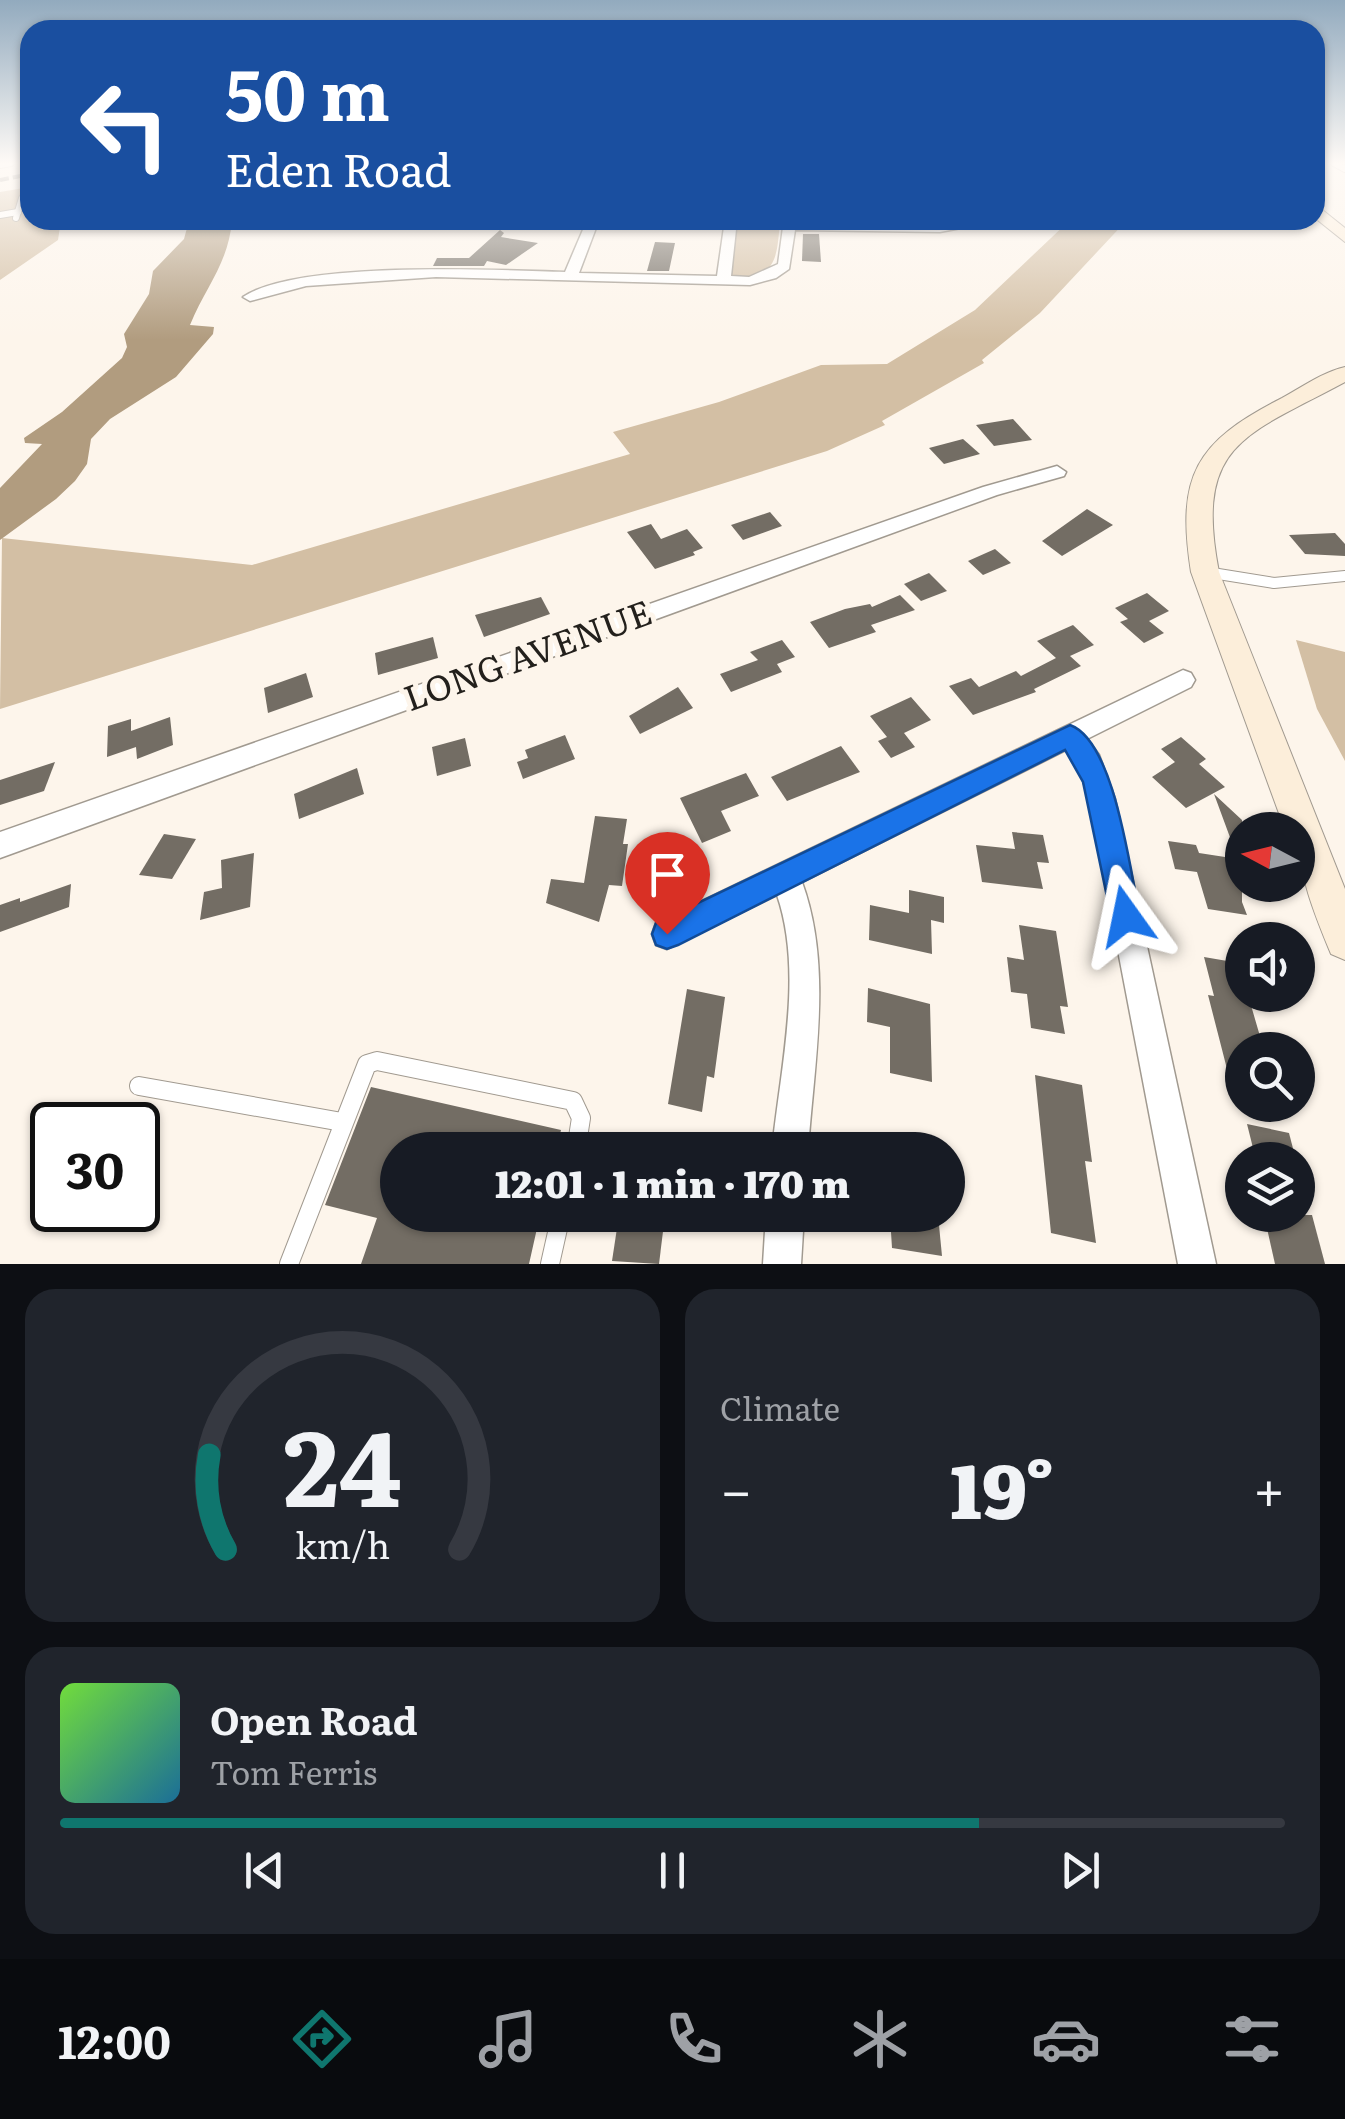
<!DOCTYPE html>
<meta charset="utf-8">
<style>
:root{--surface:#171b24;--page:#20242c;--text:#f1f3f6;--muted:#9ea1a6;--line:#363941;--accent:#0f766e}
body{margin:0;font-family:Literata,serif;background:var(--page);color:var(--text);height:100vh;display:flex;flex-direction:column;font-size:38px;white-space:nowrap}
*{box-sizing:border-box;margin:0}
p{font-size:32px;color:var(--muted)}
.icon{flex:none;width:55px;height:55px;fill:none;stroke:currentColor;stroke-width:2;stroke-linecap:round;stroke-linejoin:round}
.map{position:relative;height:1264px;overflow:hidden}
.panel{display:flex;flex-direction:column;gap:25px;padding:25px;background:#0d0f14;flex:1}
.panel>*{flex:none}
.banner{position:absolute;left:20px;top:20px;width:1305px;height:210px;border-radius:30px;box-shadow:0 2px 8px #0004;background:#1a4fa0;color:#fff;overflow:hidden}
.needle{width:65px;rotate:277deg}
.controls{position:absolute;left:1225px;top:812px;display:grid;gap:20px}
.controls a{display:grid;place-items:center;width:90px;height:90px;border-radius:50%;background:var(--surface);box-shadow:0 2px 8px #0004;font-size:50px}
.speed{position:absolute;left:30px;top:1102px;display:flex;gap:20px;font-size:50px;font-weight:700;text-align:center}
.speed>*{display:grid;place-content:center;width:130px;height:130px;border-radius:50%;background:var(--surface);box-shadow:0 2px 8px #0004;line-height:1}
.speed .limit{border:5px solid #111;border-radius:15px;background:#fff;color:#111}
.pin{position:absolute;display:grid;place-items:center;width:85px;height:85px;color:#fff;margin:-102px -42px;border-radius:50% 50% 50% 0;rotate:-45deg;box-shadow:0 0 10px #0007}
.pin .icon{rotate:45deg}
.me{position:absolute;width:110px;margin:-55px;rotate:348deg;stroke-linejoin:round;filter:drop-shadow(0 0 8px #0008)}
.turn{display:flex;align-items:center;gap:35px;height:210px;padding:0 40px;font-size:45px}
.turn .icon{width:130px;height:130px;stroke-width:2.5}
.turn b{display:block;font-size:70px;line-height:85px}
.big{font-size:75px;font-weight:800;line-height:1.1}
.panel .tile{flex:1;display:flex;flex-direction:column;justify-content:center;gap:15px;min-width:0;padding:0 35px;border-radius:30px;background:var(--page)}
.panel .dial{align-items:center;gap:0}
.dial svg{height:260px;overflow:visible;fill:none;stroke:var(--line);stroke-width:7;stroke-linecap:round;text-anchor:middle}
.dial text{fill:var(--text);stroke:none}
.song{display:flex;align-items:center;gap:30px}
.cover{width:120px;height:120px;border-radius:15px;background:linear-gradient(135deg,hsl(100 70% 55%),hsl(200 70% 35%))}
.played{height:10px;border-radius:5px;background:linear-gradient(90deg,var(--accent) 75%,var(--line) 75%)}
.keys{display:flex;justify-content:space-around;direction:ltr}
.heat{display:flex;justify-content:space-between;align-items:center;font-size:55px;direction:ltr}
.panel .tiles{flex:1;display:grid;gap:25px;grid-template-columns:1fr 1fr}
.tile:last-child{grid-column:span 2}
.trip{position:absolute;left:380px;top:1132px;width:585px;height:100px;border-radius:50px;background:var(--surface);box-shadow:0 2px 8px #0004;font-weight:800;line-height:100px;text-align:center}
.tabs{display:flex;height:160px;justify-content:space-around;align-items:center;background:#090b0e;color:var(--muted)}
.tabs .icon{width:70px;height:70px}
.tabs .current{color:var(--accent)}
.tabs b{font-size:45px;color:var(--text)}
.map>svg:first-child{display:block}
</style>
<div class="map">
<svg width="1345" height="1264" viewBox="0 0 1345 1264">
<rect width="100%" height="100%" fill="#fdf5eb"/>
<!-- green -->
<g fill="#d3bfa4">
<path d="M30,187V220H61L58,240L0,280V192Z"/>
<path d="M736,220H780C777,258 777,282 729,276Z"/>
<path d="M1070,220H1127L1040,313L982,360L984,363L882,421L885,425L827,451L0,709L2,538L252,565L630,454L613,432L719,402L821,365L887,364L975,310Z"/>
<path d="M1296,640L1345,652V761L1317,709Z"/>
</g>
<!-- water -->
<path fill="#b19c7f" d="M181,220L232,221C228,264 206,286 190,325L214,327L213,334L176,377L110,419L91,439L87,464L75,481L56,499L0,540V488L42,444L25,443L24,438L62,412L122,358L127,347L124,334L149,294L153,271L184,239L187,228Z"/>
<!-- building -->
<g fill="#736d64">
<path d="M500,230L504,233L501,237L538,243L506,265L487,261L484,266H433L437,258H469Z"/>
<path d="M803,234H819L821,262L802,261Z"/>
<path d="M655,242L675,243L669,271H647Z"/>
<path d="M1013,419L1032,440L994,446L976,425Z"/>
<path d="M963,439L980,454L944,464L929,448Z"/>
<path d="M1087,509L1113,525L1062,556L1042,541Z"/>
<path d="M770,512L782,526L743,540L731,525Z"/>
<path d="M651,524L661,539L687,529L703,548L693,552L695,555L655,569L627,532Z"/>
<path d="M1335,533L1345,544V556L1305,554L1289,535Z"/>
<path d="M995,549L1011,563L983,575L968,561Z"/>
<path d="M929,573L947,591L921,601L904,584Z"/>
<path d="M1147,593L1169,611L1149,621L1164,633L1144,643L1120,622L1128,619L1115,608Z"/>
<path d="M900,595L915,610L871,625L876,632L829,648L810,622L845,609L870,604L872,607Z"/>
<path d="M541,597L550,614L484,637L475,615Z"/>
<path d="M1073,625L1094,645L1070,656L1081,666L1034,689L1036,692L973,715L949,686L971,678L979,687L1016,671L1021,676L1056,658L1037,641Z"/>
<path d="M433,637L438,658L378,675L375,653Z"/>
<path d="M782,640L795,657L777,664L782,672L731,692L720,674L758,660L750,652Z"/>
<path d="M306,673L313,697L268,713L264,688Z"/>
<path d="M678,687L693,708L640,734L629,716Z"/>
<path d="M911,697L931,720L904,733L915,747L891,758L878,741L887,737L870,716Z"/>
<path d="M170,717L173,745L137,759L136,747L107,757L108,726L131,719V731Z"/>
<path d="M565,735L575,759L523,779L517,762L528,758L525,750Z"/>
<path d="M1181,737L1206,759L1199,764L1225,787L1186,808L1152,777L1175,762L1161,749Z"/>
<path d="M465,738L471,766L437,776L432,747Z"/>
<path d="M841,746L860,772L787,801L771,777Z"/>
<path d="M55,762L44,791L0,805V780Z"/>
<path d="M357,768L364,794L299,819L294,794Z"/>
<path d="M746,773L759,796L721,811L731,831L702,843L680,798Z"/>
<path d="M1214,794L1242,820V902L1247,915L1208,909L1197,872L1175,869L1168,841L1196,845L1199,853L1238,859Z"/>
<path d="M595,816L627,819L623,844H628L622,886L609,885L599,922L546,903L551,879L584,883Z"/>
<path d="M1012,832L1043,835L1049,863L1037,862L1043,889L982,882L976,845L1015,849Z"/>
<path d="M164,834L196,839L172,879L139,875Z"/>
<path d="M254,853L250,907L200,920L204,892L222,888L221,860Z"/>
<path d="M71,884L69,907L0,932V905L20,898V902Z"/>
<path d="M909,890L944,897V923L931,920L932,954L869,940L870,905L909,913Z"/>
<path d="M1019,925L1056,931L1068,1007L1060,1006L1065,1034L1031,1028L1027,994L1011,992L1007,957L1024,960Z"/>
<path d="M1204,957L1239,963L1242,995H1248L1264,1050H1242V1103L1236,1104L1208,995L1214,996Z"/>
<path d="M868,988L930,1004L932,1082L890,1073V1027L867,1022Z"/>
<path d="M687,989L725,997L714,1078L707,1076L702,1112L668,1104Z"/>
<path d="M1035,1075L1082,1085L1092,1162L1085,1161L1096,1243L1051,1233Z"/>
<path d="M371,1087L561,1130L556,1150H398V1215H540L529,1264H361L377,1218L325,1205Z"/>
<path d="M1247,1124L1289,1133L1296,1160H1256Z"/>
<path d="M619,1215H665L659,1264L612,1261Z"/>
<path d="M890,1215H938L942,1256L892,1248Z"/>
<path d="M1264,1215H1312L1325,1264H1275Z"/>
</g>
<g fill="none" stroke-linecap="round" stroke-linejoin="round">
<!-- lane-far2 casing -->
<g stroke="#a19a90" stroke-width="8">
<g id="lane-far2">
<path d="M1334,163L1345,169"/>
<path d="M0,165L11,163"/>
<path d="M0,215L18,212"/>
<path d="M16,218L22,198"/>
</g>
</g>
<!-- lane-far1 casing -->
<g stroke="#a19a90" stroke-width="12">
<path id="lane-far1" d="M1206,572L1274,583L1345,576"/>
</g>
<!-- lane casing -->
<g stroke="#a19a90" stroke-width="20">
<g id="lane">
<path d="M139,1086L342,1122"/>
<path d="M289,1264L367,1064L377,1061L573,1101L581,1118L576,1150"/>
<path d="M550,1264L561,1215"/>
</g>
</g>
<!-- street casing -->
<g stroke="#a19a90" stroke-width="3">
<g id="street">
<path d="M527,220H599L579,273L717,276L725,220H737L731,276L749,277L778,264L784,220L992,222L940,232L795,230L789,269L776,278L750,285L436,277L306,286L250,301L243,297C298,260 495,270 565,272L585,225L533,224Z"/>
<path d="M1057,466L1066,472L1064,476L997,495L0,858V832L983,487Z"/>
<path d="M1183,670L1191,673L1195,680L1191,687L1087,739L1099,755L1115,799L1216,1264H1178L1089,799L1079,768L1066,750L802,882C833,967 814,1062 808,1150H772C780,1070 804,973 777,895L667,949L656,945L652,934L656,923Z"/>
<path d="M766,1215H804L801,1264H763Z"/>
</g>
</g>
<!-- secondary casing -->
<g stroke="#a19a90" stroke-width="2">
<g id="secondary">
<path d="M1315,204L1345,228V242L1315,218Z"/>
<path d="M1345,367V382C1245,436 1194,443 1219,572L1345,889V960L1331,954C1314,913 1298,874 1298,830H1285L1191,572C1176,476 1195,442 1282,398C1302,387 1323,372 1345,367Z"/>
</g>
</g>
<!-- lane-far2 -->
<use href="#lane-far2" stroke="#fff" stroke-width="6"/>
<!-- lane-far1 -->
<use href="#lane-far1" stroke="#fff" stroke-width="10"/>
<!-- lane -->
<use href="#lane" stroke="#fff" stroke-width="18"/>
<!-- street -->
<use href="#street" fill="#fff" fill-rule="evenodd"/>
<!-- secondary -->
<use href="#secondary" fill="#fceeda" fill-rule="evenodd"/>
<!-- rail -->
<path stroke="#817c76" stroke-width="4" stroke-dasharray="9 4" stroke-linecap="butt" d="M0,180L30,174"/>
</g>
<!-- sky -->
<linearGradient id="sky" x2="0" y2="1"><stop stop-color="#92aabe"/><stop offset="0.48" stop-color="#fefaf6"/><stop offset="1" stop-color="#fefaf6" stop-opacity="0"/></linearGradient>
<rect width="1345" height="340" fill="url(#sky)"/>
<!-- route -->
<path fill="#1a73e8" stroke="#114b97" stroke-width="2.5" d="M1070,725C1115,741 1130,872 1140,916L1136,926L1126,930L1115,926L1111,916L1083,782L1065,750L678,945L667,949L656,945L652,934L656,923Z"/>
<g text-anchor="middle" stroke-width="10" stroke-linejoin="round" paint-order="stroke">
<!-- street labels -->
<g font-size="35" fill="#23201c" stroke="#fdf5eb">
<text transform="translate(528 656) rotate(-20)" y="12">LONG AVENUE</text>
</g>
</g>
</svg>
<div class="controls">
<a><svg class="needle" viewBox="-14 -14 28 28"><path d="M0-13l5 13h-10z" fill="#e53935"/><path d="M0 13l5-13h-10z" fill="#9ea1a6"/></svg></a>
<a><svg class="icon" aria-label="sound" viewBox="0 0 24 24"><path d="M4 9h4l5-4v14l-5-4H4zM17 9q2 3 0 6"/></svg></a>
<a><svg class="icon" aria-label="search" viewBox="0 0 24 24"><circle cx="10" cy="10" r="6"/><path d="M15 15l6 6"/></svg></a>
<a><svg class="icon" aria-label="layers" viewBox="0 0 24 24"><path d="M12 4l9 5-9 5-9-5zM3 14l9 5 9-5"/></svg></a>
</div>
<div class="speed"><div class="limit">30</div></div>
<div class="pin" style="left:667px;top:934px;background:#d93025"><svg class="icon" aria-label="arrive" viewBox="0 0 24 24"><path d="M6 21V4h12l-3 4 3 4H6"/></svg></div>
<svg class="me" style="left:1126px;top:916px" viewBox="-20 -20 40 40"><path d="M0-17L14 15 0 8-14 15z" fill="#1a73e8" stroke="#fff" stroke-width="4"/></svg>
<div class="trip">12:01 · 1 min · 170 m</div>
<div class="banner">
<div class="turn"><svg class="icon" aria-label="left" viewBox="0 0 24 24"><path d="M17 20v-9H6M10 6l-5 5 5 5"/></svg><div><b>50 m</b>Eden Road</div></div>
</div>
</div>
<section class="panel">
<div class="tiles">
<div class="tile dial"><svg viewBox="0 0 100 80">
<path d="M14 69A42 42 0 1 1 86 69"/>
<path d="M14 69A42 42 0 0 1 9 40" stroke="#0f766e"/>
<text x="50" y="56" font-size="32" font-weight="700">24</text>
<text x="50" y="72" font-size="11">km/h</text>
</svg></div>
<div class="tile"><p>Climate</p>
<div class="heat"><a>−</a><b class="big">19°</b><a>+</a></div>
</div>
<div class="tile">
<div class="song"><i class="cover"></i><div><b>Open Road</b><p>Tom Ferris</p></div></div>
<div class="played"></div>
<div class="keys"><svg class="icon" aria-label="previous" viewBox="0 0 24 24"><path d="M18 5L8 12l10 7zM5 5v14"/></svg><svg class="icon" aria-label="pause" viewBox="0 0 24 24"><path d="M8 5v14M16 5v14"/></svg><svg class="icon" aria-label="next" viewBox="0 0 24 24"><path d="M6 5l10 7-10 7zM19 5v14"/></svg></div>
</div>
</div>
</section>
<nav class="tabs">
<b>12:00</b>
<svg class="icon current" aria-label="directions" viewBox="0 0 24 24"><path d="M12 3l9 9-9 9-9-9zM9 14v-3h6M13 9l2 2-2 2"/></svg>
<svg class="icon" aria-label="music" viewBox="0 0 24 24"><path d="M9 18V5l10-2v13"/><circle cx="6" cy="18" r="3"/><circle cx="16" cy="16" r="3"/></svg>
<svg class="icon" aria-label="phone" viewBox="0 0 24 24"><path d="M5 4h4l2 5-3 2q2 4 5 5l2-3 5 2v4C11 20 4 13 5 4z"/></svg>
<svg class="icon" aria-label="climate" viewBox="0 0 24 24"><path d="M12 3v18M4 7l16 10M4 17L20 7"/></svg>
<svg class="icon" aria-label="car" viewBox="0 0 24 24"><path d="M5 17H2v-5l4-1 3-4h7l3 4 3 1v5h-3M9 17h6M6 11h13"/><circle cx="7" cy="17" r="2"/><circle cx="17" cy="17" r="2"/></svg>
<svg class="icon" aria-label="filters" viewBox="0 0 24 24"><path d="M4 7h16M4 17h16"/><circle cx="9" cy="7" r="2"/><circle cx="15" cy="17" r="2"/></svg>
</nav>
